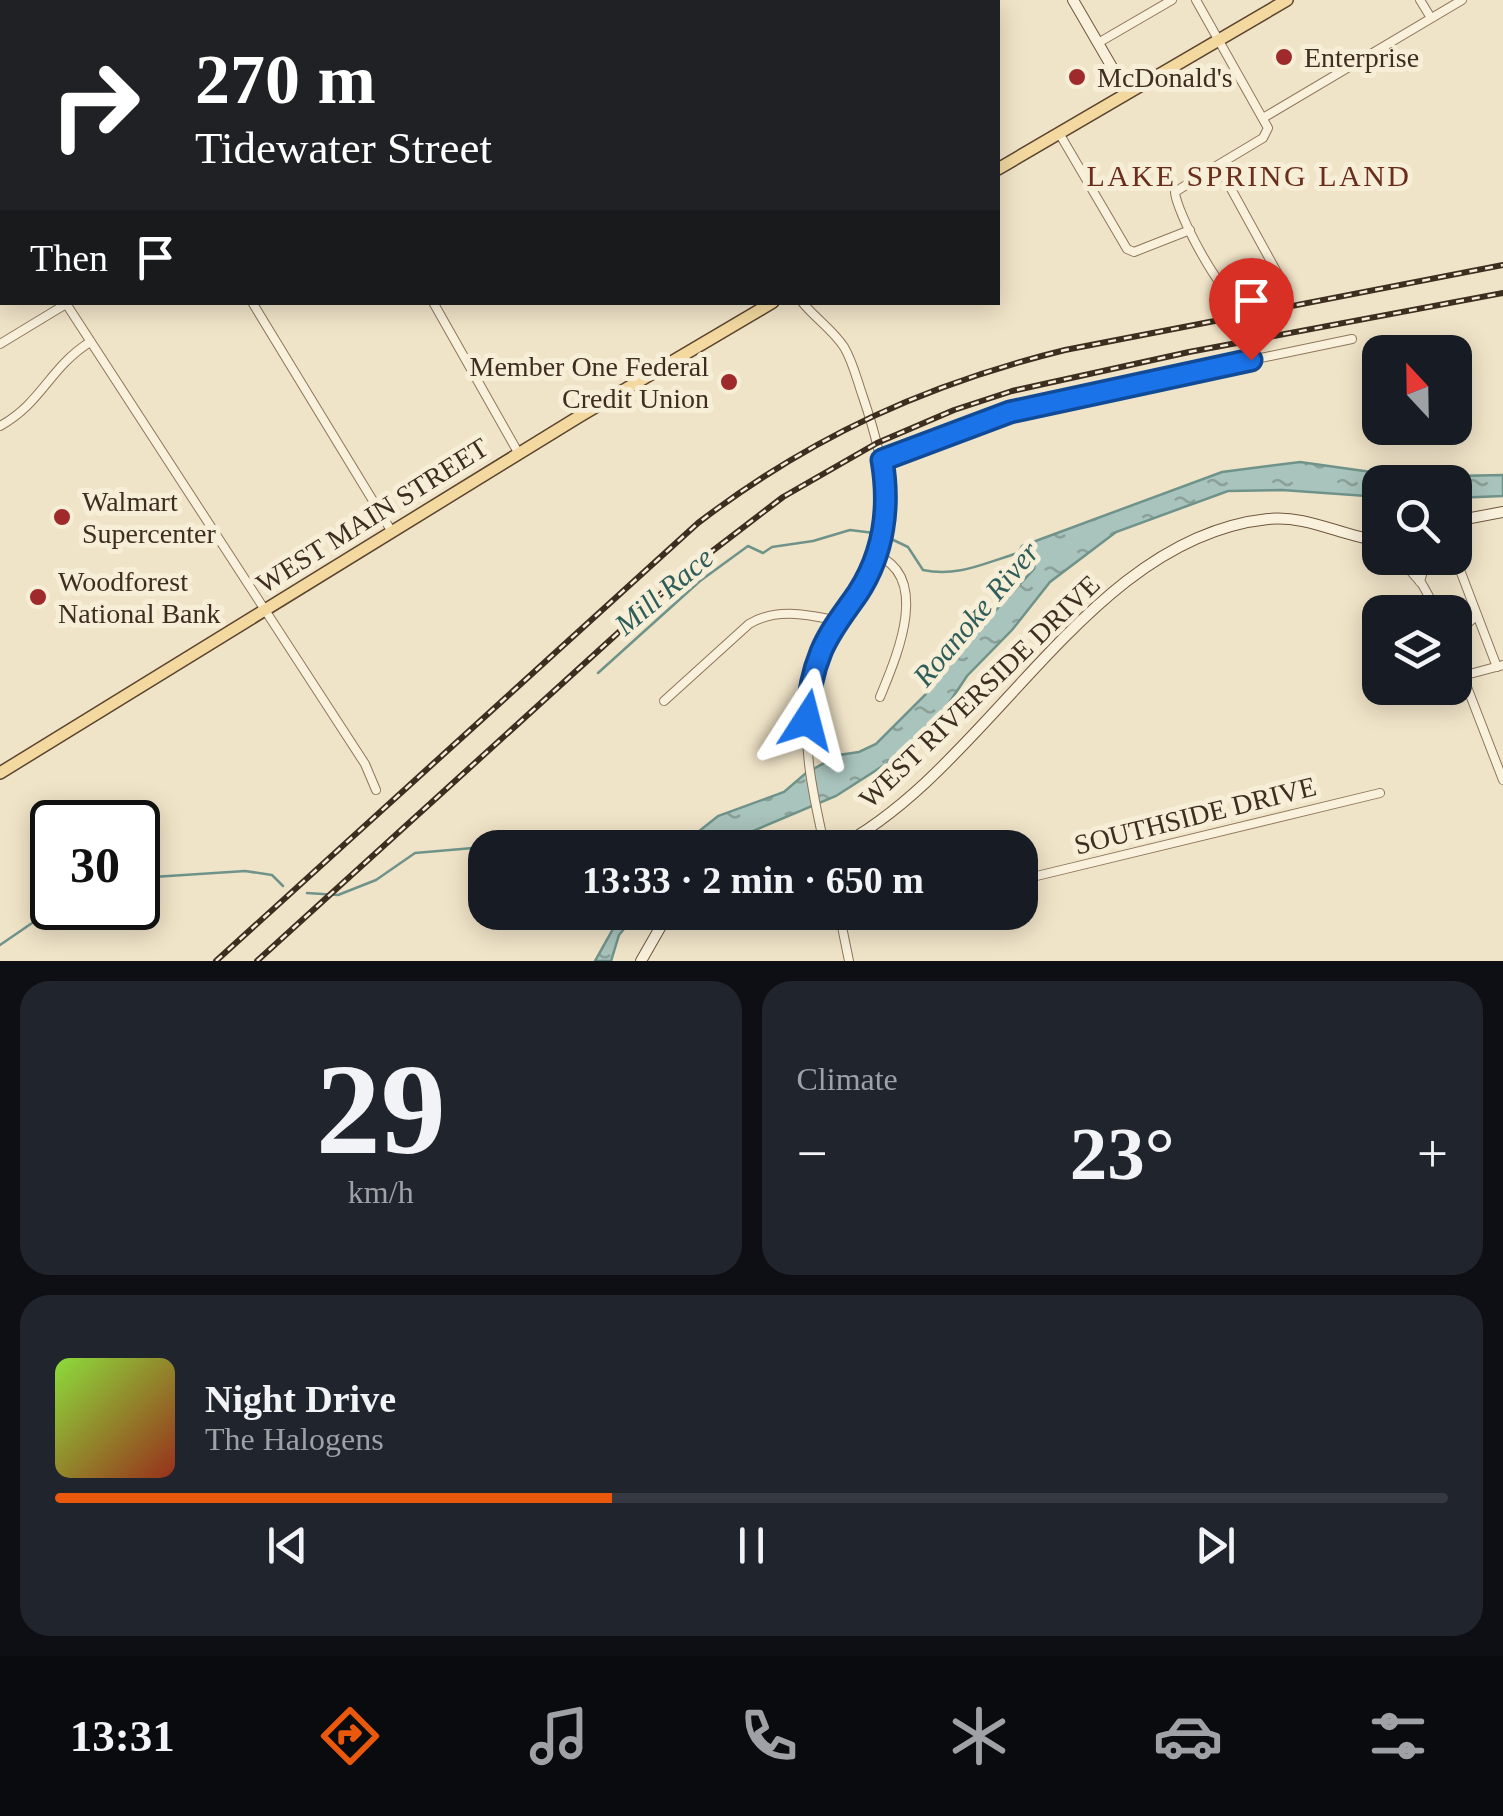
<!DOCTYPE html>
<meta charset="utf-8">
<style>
:root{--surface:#171b24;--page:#20242c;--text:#f1f3f6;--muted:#9ea1a6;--line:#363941;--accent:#ea580c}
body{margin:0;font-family:"Times New Roman",serif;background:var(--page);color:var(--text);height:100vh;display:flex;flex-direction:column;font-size:38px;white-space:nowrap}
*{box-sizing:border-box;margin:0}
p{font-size:32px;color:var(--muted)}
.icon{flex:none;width:55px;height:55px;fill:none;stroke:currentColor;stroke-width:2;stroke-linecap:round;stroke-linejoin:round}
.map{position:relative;height:961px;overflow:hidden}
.panel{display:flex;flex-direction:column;gap:20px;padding:20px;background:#0d0f14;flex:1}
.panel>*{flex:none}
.banner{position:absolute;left:0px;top:0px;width:1000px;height:305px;box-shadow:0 5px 25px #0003;background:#202124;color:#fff;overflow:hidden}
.needle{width:65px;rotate:338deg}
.buttons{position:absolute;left:1362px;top:335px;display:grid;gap:20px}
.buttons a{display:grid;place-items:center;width:110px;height:110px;border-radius:20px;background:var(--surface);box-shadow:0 5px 25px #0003;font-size:50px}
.speed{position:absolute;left:30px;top:800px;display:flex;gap:20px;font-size:50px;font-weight:700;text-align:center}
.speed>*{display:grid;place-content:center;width:130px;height:130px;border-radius:50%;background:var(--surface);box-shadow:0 5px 25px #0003;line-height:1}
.speed .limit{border:5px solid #111;border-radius:15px;background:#fff;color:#111}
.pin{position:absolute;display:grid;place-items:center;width:85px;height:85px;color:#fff;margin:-102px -42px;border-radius:50% 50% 50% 0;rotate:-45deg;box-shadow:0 0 10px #0007}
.pin .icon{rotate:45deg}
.me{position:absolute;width:110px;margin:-55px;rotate:9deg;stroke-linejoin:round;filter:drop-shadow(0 0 8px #0008)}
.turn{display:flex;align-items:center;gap:35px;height:210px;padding:0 30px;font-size:45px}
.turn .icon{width:130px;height:130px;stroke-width:2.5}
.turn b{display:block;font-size:70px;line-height:85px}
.then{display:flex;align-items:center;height:95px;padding:0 30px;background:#0003;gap:20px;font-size:38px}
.big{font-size:75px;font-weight:800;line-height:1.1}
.panel .card{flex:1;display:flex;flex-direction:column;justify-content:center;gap:15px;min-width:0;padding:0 35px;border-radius:30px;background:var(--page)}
.panel .dial{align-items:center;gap:0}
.dial b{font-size:130px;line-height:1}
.song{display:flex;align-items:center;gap:30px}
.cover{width:120px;height:120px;border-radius:15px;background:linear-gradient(135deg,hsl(90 70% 55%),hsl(10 70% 35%))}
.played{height:10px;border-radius:5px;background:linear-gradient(90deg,var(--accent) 40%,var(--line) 40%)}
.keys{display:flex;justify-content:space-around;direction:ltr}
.heat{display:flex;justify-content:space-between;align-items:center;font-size:55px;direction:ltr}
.panel .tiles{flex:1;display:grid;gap:20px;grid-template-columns:1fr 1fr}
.card:last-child{grid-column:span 2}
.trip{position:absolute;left:468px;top:830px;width:570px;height:100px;border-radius:30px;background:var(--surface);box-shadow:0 5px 25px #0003;font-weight:800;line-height:100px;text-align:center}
.tab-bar{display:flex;height:160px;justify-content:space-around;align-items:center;background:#090b0e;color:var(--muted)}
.tab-bar .icon{width:70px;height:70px}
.tab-bar .active{color:var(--accent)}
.tab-bar b{font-size:45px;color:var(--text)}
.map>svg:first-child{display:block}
</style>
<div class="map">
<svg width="1503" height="961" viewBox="0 0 1503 961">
<defs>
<pattern id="water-ripples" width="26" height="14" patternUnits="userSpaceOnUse" patternTransform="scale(2.5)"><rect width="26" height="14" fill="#a9c4bc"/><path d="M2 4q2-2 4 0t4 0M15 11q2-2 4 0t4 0" fill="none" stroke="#8ba098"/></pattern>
</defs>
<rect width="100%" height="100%" fill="#f0e4c8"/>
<!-- water -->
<g fill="url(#water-ripples)" stroke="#6f938a" stroke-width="2.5">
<path d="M1300,462L1407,477L1503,475V496L1455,498V482H1380V497L1282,490L1228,491L1116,532L1050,582L1012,630L967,676L941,715L889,762L836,796L715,847L678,848L718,816L784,792L806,773L839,755L859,752L876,744L925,695L969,639L1034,569L1035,562L1019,552L1022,546L1222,472Z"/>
<path d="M622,913H637L619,935L611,961H595Z"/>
</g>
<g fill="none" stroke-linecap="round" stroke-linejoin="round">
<!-- stream -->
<g stroke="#6f938a" stroke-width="2.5">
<path d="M885,536L908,547L923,570C959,578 988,561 1022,552"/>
<path d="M598,673L700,581L748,546L763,553L772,547L813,541L850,530L874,533"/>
<path d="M536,848L553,839L578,848"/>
<path d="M579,848L620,834L682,848"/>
<path d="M138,878L245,871L272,875L283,886"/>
<path d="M307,893L338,895L376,880L415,853L473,848L485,853"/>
<path d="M0,945L54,908"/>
</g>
<!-- street casing -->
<g stroke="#8d765c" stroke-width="10">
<g id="street">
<path d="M264,0L265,2"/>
<path d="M453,0L455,2"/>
<path d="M1196,0L1268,128L1263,138L1218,165L1285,287L1284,290C1271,294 1251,302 1237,299C1220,295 1176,211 1175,192L1218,165"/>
<path d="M1420,0L1431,18"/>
<path d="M205,2L209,0"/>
<path d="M366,2L370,0"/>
<path d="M557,2L561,0"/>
<path d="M790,2L794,0"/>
<path d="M1098,43L1172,0"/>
<path d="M1263,118L1462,0"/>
<path d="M1059,133L1127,249L1134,252L1190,230"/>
<path d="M0,201L2,205"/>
<path d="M65,302L365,764L376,790"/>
<path d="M252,302L392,532"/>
<path d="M433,302L519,454"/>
<path d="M802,302C815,318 833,330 844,347C853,362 857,380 863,397C883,456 898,515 868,574C850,612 822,640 812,682C799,735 813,795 825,848"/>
<path d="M0,344L66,304"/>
<path d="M0,426C42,403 49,368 90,342"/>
<path d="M882,460L988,419L1045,403L1352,339"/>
<path d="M876,555C932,577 896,658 880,697"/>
<path d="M1455,557L1497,667"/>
<path d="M1399,558L1422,584L1436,609"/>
<path d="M1420,582L1424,567L1422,558"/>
<path d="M1455,635L1477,615"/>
<path d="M1455,656L1503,780"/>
<path d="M1462,676L1503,665"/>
<path d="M664,701L749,624C777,607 809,615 839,621"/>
<path d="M1020,880L1380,793"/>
<path d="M839,912L849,961"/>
<path d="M841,923L886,912"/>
</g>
</g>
<!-- secondary casing -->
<g stroke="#6f573f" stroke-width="12">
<g id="secondary">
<path d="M1073,0L1127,93"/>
<path d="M1455,521L1503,512"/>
<path d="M836,848C990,769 1086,538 1268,519C1308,515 1341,536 1380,541"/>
<path d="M641,961L669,912"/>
</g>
</g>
<!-- primary casing -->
<g stroke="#5b4430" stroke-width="14">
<g id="primary">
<path d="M998,169L1287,0"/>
<path d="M0,773L580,416L773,302"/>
</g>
</g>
<!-- street -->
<use href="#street" stroke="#faf1dc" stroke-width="8"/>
<!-- secondary -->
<use href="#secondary" stroke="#faf1dc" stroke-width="10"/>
<!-- primary -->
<use href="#primary" stroke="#f3d9a0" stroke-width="11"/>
<!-- rail casing -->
<g stroke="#3d2e20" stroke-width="6">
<g id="rail">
<path d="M216,961L698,523C812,436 927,384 1065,350L1503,265"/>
<path d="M257,961L685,572L783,497L877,443L954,410L1012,391L1189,352L1503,293"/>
</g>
</g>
<!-- rail -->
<use href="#rail" stroke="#f7eed8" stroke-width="2.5" stroke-dasharray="8" stroke-linecap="butt"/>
</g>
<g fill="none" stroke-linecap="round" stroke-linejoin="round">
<!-- route casing -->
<g stroke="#114b97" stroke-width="25">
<path id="route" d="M807,720C808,697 812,674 821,652C830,630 845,612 858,593C884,553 890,506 882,460L1010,412L1251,360"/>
</g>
<!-- route -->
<use href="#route" stroke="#1a73e8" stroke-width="18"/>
</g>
<!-- markers -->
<g fill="#9e2a2b" stroke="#f7eed8" stroke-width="4">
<circle cx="1284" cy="57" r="10"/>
<circle cx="1077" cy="77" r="10"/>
<circle cx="729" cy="382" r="10"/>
<circle cx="62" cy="517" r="10"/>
<circle cx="38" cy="597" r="10"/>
</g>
<g text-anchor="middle" stroke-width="10" stroke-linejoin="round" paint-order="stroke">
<!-- poi labels -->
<g font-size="28" fill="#3d2e20" stroke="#f7eed8" text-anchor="start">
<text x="1304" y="67">Enterprise</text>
<text x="1097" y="87">McDonald's</text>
<text x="709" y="376" text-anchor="end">Member One Federal<tspan x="709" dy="32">Credit Union</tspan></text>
<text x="82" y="511">Walmart<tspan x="82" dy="32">Supercenter</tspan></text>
<text x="58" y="591">Woodforest<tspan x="58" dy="32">National Bank</tspan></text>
</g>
<!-- street labels -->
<g font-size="28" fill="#3d2e20" stroke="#f7eed8">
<text transform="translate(372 515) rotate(-32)" y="10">WEST MAIN STREET</text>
<text transform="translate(979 691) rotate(-44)" y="10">WEST RIVERSIDE DRIVE</text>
<text transform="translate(1195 815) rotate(-14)" y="10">SOUTHSIDE DRIVE</text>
</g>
<!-- neighbourhood labels -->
<g font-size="30" letter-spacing="2.5" fill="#6b2e1e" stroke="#f7eed8">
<text x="1249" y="186">LAKE SPRING LAND</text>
</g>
<!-- water labels -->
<g font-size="30" font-style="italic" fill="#2f5d5a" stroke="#f7eed8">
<text transform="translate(664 591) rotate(-40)" y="10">Mill Race</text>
<text transform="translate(976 614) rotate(-50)" y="10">Roanoke River</text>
</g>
</g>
</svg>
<div class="buttons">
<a><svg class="needle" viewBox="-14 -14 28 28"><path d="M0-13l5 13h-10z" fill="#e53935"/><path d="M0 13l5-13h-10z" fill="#9ea1a6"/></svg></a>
<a><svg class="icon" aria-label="search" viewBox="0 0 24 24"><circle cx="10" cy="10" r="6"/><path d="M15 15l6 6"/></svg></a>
<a><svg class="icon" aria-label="layers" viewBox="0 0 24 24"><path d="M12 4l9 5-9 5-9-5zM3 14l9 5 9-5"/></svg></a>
</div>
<div class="speed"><div class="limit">30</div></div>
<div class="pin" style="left:1251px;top:360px;background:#d93025"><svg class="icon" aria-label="arrive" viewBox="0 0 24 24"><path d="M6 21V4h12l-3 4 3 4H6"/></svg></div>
<svg class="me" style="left:807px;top:720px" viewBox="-20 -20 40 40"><path d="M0-17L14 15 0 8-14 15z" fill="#1a73e8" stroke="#fff" stroke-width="4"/></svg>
<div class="trip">13:33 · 2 min · 650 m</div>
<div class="banner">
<div class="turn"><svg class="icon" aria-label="right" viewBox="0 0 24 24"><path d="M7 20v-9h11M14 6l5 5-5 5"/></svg><div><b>270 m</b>Tidewater Street</div></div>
<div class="then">Then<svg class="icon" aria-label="arrive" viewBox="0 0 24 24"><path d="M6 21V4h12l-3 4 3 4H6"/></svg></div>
</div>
</div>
<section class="panel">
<div class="tiles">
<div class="card dial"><b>29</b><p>km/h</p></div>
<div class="card"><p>Climate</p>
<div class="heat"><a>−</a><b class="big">23°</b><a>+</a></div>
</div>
<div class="card">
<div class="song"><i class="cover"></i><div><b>Night Drive</b><p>The Halogens</p></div></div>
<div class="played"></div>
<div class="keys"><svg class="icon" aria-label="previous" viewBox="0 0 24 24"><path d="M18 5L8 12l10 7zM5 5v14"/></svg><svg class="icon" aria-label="pause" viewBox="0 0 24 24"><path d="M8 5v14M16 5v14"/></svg><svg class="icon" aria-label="next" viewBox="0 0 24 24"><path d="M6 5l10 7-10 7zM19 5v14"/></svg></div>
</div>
</div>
</section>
<nav class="tab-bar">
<b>13:31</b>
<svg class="icon active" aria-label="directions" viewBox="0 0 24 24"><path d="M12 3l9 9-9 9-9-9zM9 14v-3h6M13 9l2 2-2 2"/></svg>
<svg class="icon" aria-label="music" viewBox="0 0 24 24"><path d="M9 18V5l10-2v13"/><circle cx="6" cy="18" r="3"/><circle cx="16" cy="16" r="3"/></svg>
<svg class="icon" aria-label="phone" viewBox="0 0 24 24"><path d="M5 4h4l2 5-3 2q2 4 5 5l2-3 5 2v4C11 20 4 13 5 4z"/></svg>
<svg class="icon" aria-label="climate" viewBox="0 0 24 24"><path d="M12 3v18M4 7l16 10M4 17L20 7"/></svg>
<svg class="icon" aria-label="car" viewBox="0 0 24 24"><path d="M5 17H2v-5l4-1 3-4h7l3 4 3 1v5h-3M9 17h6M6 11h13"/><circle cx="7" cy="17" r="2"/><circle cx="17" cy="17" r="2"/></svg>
<svg class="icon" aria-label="filters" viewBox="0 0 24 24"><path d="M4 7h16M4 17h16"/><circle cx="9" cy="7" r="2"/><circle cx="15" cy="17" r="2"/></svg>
</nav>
